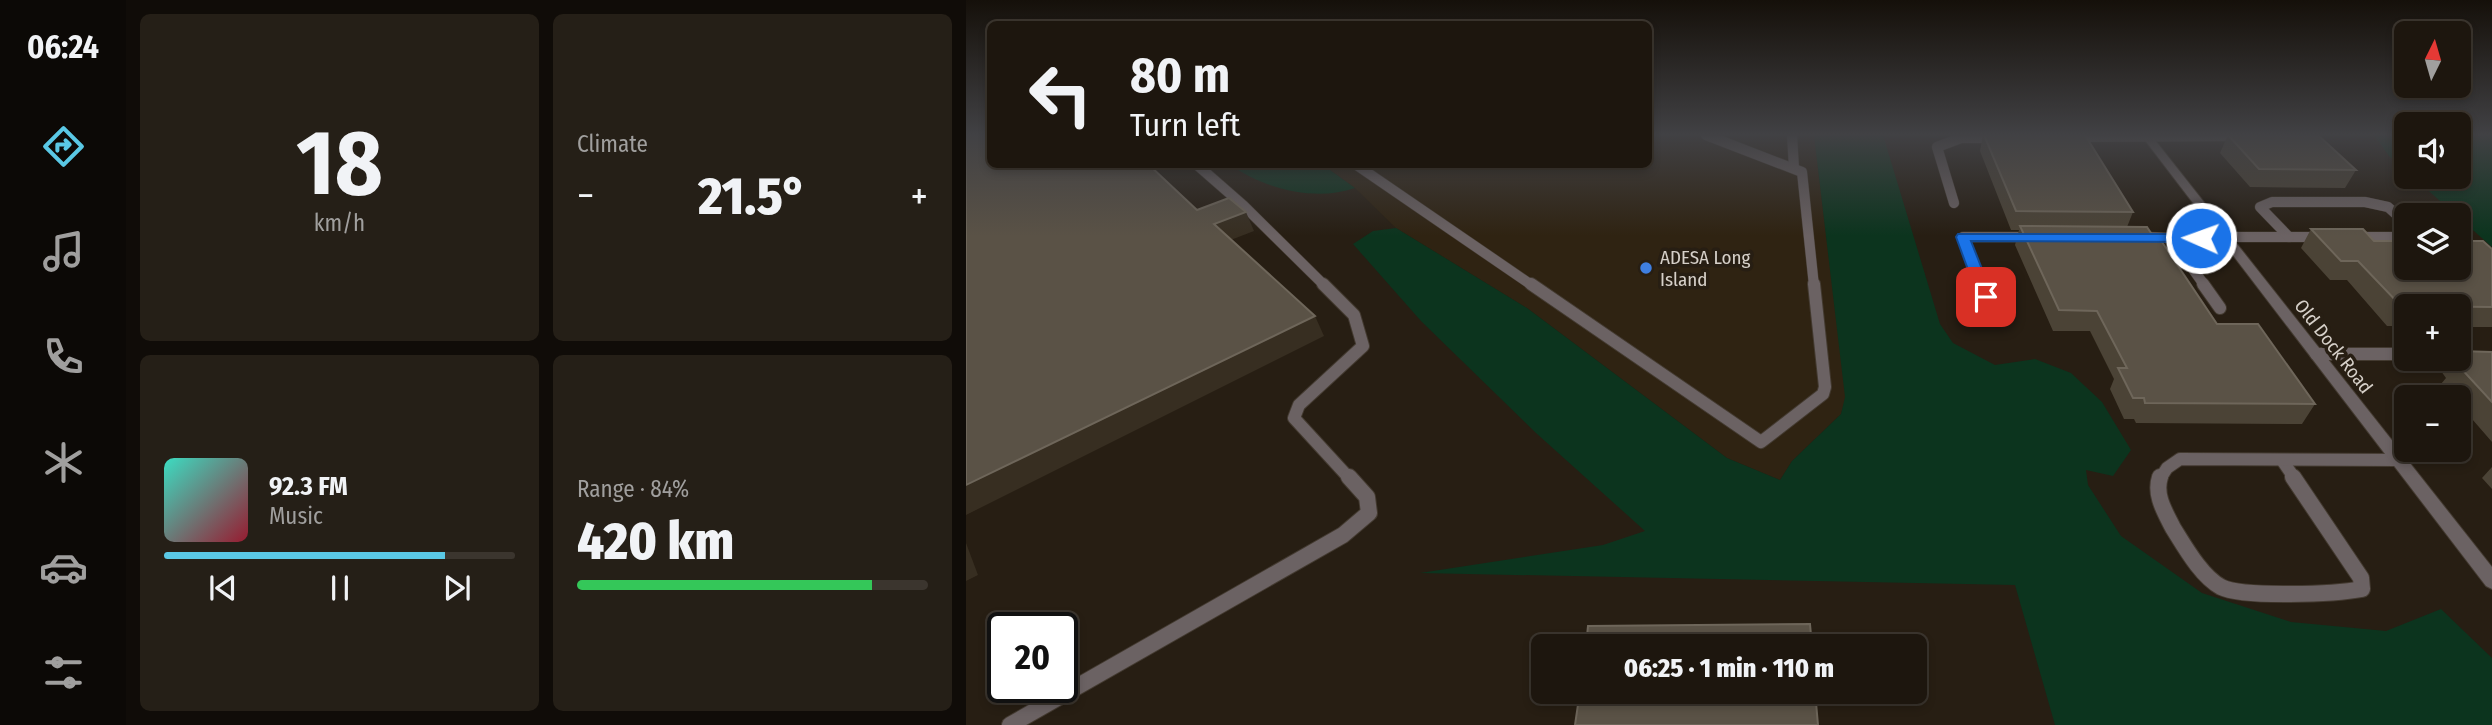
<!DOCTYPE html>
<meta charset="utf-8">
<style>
:root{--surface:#1d160e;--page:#251f17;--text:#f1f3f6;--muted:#a09f9e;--line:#3b352e;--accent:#5ac8e5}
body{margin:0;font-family:"Fira Sans Condensed",sans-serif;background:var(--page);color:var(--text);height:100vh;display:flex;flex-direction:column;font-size:26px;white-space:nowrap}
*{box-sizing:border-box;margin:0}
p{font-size:23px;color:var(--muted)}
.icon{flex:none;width:38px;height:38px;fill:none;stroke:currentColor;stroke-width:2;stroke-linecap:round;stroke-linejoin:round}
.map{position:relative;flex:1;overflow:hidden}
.side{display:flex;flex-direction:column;gap:14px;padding:14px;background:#100c08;width:840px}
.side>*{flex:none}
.guide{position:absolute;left:21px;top:21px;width:665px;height:147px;border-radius:10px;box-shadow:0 4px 10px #0003,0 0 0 2px var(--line);background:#1d160e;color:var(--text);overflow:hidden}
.needle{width:46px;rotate:5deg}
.tools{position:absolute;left:1428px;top:21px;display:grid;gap:14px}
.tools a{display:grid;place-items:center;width:77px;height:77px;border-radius:10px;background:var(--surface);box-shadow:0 4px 10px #0003,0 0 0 2px var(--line);font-size:35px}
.speed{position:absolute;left:21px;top:612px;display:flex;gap:14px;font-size:35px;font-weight:700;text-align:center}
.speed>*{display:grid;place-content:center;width:91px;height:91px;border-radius:50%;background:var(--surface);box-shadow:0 4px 10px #0003,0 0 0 2px var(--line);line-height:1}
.speed .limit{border:4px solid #111;border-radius:10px;background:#fff;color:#111}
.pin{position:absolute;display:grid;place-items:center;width:60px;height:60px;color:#fff;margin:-30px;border-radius:14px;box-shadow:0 4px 10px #0006}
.me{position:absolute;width:77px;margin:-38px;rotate:272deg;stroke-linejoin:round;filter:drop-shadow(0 0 5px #0008)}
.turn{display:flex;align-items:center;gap:24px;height:147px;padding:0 28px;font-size:32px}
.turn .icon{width:91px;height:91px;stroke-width:2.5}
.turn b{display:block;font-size:49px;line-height:60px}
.big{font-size:52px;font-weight:800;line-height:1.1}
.side .widget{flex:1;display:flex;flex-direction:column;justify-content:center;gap:10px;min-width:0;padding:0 24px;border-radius:10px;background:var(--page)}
.side .dial{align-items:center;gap:0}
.dial b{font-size:91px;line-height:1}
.song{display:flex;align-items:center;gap:21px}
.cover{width:84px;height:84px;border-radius:10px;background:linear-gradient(135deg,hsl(170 70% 55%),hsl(350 70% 35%))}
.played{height:7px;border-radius:4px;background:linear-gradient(90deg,var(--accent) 80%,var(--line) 80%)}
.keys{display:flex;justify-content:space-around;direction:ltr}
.heat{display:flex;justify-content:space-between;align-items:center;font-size:38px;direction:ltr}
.charge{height:10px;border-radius:5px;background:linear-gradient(90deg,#34c759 84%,var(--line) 0)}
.side .tiles{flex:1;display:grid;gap:14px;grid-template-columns:repeat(2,1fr)}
.trip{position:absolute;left:565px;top:634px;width:396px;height:70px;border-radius:10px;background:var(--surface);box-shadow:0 4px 10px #0003,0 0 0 2px var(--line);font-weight:800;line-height:70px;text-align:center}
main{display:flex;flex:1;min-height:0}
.tabs{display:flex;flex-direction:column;width:126px;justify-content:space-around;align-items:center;background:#0c0906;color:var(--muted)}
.tabs .icon{width:49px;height:49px}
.tabs .current{color:var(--accent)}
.tabs b{font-size:32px;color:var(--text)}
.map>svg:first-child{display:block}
</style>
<main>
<nav class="tabs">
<b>06:24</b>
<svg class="icon current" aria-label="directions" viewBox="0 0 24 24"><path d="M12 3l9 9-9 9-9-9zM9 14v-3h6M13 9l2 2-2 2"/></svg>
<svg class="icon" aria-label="music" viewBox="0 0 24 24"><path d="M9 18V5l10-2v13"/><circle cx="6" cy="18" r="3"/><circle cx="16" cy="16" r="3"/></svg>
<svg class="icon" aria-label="phone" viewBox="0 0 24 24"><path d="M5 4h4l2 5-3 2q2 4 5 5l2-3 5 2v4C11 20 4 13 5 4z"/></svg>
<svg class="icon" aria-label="climate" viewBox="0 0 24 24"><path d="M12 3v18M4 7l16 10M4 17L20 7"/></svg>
<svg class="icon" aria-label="car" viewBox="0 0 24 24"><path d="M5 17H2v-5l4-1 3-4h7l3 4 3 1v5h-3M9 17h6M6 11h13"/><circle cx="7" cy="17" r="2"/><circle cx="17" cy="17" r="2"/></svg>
<svg class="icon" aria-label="filters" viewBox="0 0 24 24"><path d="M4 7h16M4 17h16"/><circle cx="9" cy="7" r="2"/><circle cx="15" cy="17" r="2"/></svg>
</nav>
<section class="side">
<div class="tiles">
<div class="widget dial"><b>18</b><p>km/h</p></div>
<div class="widget"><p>Climate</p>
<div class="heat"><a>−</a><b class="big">21.5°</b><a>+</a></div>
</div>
<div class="widget">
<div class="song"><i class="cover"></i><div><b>92.3 FM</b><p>Music</p></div></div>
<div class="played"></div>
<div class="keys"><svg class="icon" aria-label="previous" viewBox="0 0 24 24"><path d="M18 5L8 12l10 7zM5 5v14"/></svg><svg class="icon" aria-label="pause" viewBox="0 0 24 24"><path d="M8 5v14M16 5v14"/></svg><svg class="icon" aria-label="next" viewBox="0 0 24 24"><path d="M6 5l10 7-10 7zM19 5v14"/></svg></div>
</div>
<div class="widget"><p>Range · 84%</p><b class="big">420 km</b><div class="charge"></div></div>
</div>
</section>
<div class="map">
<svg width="1526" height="725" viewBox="0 0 1526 725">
<rect width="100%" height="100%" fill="#271e13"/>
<!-- built -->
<path fill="#2f2312" d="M683,135H848L880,397L875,414L826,461L814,480L761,458L561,308L430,228L389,188L357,165L682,164Z"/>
<!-- green -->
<g fill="#0c341e">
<path d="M848,135H917L974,324L987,343L1029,365L1069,359L1105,373L1136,402L1165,450L1147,476L1120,470L1122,485L1155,536L1236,593L1325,622L1420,631L1475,609L1526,658V725H1089L1049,585L454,573L637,545L679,531L570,433L455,321L387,244L407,231L430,228L561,308L761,458L814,480L826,461L875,414L879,397Z"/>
<path d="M1408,135H1440V171L1423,156Z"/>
<path d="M1493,135H1526V247L1447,177H1493Z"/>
<path d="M265,165H357L389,188C350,202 298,189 265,165Z"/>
</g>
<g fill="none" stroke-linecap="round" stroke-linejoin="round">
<!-- lane-far2 casing -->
<g stroke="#433a30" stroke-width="11">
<g id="lane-far2">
<path d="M740,135L836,172L848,286"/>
<path d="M826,135L828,168"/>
<path d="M1103,137L1275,136"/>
<path d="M230,164L278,206L359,286"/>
<path d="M389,164L567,286"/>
<path d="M988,203L971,147L995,138H1033"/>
<path d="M1178,237L1261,240"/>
<path d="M1204,237L1239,286"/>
<path d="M1259,237H1357"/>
<path d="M1323,237L1294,207L1306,202H1399L1422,207L1440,223"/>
<path d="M1389,237H1440"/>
<path d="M1015,286L997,237H1068"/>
</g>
</g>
<!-- lane-far1 casing -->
<g stroke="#433a30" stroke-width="14">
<g id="lane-far1">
<path d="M357,284L388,315L397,346L333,405L328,418L384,479"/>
<path d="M565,284L795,442L857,394L859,387L848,284"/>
<path d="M1015,284L1027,317"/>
<path d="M1237,284L1254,308"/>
<path d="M1350,354H1440"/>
<path d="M1316,460L1329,479"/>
<path d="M1194,479L1201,468L1214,459L1432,460"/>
</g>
</g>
<!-- lane casing -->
<g stroke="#433a30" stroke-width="18">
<g id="lane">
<path d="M1194,477C1188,495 1199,512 1207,528C1219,547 1235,576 1255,587C1277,598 1370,594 1396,589L1395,578L1327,477"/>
<path d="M44,725L377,535L403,513L401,497L383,477"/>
</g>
</g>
<!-- street casing -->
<g stroke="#433a30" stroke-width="2">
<path id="street" d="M1175,135H1185L1526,567V589L1520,586Z"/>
</g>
<!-- lane-far2 -->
<use href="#lane-far2" stroke="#6b6263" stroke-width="10"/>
<!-- lane-far1 -->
<use href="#lane-far1" stroke="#6b6263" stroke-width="12"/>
<!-- lane -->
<use href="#lane" stroke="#6b6263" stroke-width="16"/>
<!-- street -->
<use href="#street" fill="#6b6263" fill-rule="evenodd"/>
</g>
<!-- wall -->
<g fill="#4b4336">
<path d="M1017,135H1119L1167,212L1161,227L1251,324L1349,404L1336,424L1170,423L1168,419H1158L1144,389L1148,379L1124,331H1087L1049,245L1053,230H1045L1014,151Z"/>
<path d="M1262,135L1390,170L1379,188L1284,187L1254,153Z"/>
<path d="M1345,229L1408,241H1436L1440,233V268L1499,241L1526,249V327H1493V306H1440V326H1421L1381,280H1364L1335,248Z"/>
<path d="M1493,351L1526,352V442L1493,404V397H1487L1475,384L1480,378L1475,371L1485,359H1493Z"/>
<path d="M1526,467V489L1516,478Z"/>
</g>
<!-- shaded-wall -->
<g fill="#372e21">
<path d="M280,212L288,231L257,243L248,224Z"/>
<path d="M349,316L358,336L0,515V485Z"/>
<path d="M0,543L12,575L0,581Z"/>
</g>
<!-- building -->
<g fill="#5a5246" stroke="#6e665a" stroke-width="2">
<path d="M0,135H24V164H182L231,210L263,198L280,212L248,224L349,316L0,485Z"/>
<path d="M1018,135H1119L1167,212L1050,211Z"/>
<path d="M1262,135L1353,136L1390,170L1293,169Z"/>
<path d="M1054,226L1181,227L1187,236H1192L1251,324H1292L1349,404L1179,403L1178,398H1167L1152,368H1161L1131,311L1093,310Z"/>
<path d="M1345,229H1397L1408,241H1440V268H1493V236L1499,241H1517L1526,249V307L1435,306L1392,261H1375Z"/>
<path d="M1493,351L1526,352V402L1491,364H1503L1493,354Z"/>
<path d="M844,624L846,646H620L622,626Z"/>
<path d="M614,691H849L852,725H609Z"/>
</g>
<!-- sky -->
<linearGradient id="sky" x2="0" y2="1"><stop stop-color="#15100a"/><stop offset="0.57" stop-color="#414144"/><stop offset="1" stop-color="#414144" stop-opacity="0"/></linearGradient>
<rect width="1526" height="236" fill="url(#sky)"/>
<!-- route -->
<path fill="#1a73e8" stroke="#114b97" stroke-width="2" d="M992,234H1235L1242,238L1235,242L1005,241L1027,297L1020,301L1012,297L990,237Z"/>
<!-- markers -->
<circle fill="#3f7fe0" stroke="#271e13" stroke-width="2.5" cx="680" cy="268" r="7"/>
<g text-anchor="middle" stroke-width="7" stroke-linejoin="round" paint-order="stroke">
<!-- poi labels -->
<g font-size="19" fill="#d6d0c9" stroke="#271e13" text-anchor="start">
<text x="694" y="264">ADESA Long<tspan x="694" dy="22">Island</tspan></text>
</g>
<!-- street labels -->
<g font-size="19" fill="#d6d0c9" stroke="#271e13">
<text transform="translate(1368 346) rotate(52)" y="7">Old Dock Road</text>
</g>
</g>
</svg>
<div class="tools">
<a><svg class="needle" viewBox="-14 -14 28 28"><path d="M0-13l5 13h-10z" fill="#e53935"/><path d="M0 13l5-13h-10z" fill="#a09f9e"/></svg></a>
<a><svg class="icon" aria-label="sound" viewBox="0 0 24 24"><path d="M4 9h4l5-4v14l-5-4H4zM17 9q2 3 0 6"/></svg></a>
<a><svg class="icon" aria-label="layers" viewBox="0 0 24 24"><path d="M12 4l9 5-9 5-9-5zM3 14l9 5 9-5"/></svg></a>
<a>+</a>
<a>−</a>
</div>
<div class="speed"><div class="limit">20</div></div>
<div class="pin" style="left:1020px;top:297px;background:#d93025"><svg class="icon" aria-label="arrive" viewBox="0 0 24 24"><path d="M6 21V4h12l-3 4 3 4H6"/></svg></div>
<svg class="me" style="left:1235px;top:238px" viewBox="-20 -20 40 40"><circle r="17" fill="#1a73e8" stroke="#fff" stroke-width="3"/><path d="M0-11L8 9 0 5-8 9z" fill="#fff"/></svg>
<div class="trip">06:25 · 1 min · 110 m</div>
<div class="guide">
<div class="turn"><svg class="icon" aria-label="left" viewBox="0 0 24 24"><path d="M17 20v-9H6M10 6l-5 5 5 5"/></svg><div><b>80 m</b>Turn left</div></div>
</div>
</div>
</main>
